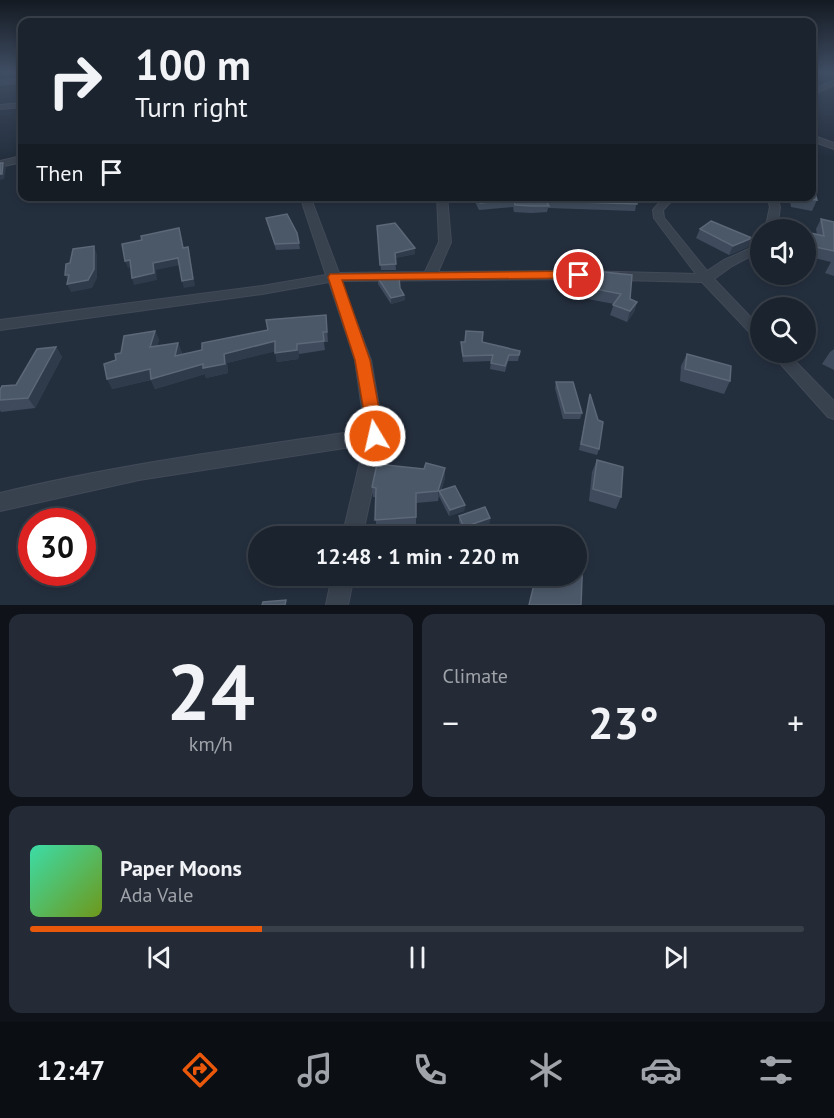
<!DOCTYPE html>
<meta charset="utf-8">
<style>
:root{--surface:#1b232e;--page:#242b36;--text:#f1f3f6;--muted:#a0a4aa;--line:#39404a;--accent:#ea580c}
body{margin:0;font-family:"PT Sans",sans-serif;background:var(--page);color:var(--text);height:100vh;display:flex;flex-direction:column;font-size:22px;white-space:nowrap}
*{box-sizing:border-box;margin:0}
p{font-size:20px;color:var(--muted)}
.icon{flex:none;width:33px;height:33px;fill:none;stroke:currentColor;stroke-width:2;stroke-linecap:round;stroke-linejoin:round}
.map{position:relative;height:605px;overflow:hidden}
.details{display:flex;flex-direction:column;gap:9px;padding:9px;background:#0f1319;flex:1}
.details>*{flex:none}
.hud{position:absolute;left:18px;top:18px;width:798px;height:183px;border-radius:12px;box-shadow:0 3px 9px #0003,0 0 0 2px var(--line);background:#1b232e;color:var(--text);overflow:hidden}
.fabs{position:absolute;left:750px;top:219px;display:grid;gap:12px}
.fabs a{display:grid;place-items:center;width:66px;height:66px;border-radius:50%;background:var(--surface);box-shadow:0 3px 9px #0003,0 0 0 2px var(--line);font-size:30px}
.speed{position:absolute;left:18px;top:508px;display:flex;gap:12px;font-size:30px;font-weight:700;text-align:center}
.speed>*{display:grid;place-content:center;width:78px;height:78px;border-radius:50%;background:var(--surface);box-shadow:0 3px 9px #0003,0 0 0 2px var(--line);line-height:1}
.speed .limit{border:9px solid #d22;background:#fff;color:#111}
.pin{position:absolute;display:grid;place-items:center;width:51px;height:51px;color:#fff;margin:-26px;border:3px solid #fff;border-radius:50%;box-shadow:0 2px 6px #0007}
.me{position:absolute;width:66px;margin:-33px;rotate:351deg;stroke-linejoin:round;filter:drop-shadow(0 0 4px #0008)}
.turn{display:flex;align-items:center;gap:21px;height:126px;padding:0 18px;font-size:27px}
.turn .icon{width:78px;height:78px;stroke-width:2.5}
.turn b{display:block;font-size:42px;line-height:51px}
.then{display:flex;align-items:center;height:57px;padding:0 18px;background:#0003;gap:12px;font-size:22px}
.big{font-size:45px;font-weight:800;line-height:1.1}
.details .card{flex:1;display:flex;flex-direction:column;justify-content:center;gap:9px;min-width:0;padding:0 21px;border-radius:12px;background:var(--page)}
.details .dial{align-items:center;gap:0}
.dial b{font-size:78px;line-height:1}
.song{display:flex;align-items:center;gap:18px}
.cover{width:72px;height:72px;border-radius:9px;background:linear-gradient(135deg,hsl(160 70% 55%),hsl(80 70% 35%))}
.played{height:6px;border-radius:3px;background:linear-gradient(90deg,var(--accent) 30%,var(--line) 30%)}
.keys{display:flex;justify-content:space-around;direction:ltr}
.heat{display:flex;justify-content:space-between;align-items:center;font-size:33px;direction:ltr}
.details .tiles{flex:1;display:grid;gap:9px;grid-template-columns:1fr 1fr}
.card:last-child{grid-column:span 2}
.trip{position:absolute;left:248px;top:526px;width:339px;height:60px;border-radius:30px;background:var(--surface);box-shadow:0 3px 9px #0003,0 0 0 2px var(--line);font-weight:800;line-height:60px;text-align:center}
.tab-bar{display:flex;height:96px;justify-content:space-around;align-items:center;background:#0b0e12;color:var(--muted)}
.tab-bar .icon{width:42px;height:42px}
.tab-bar .current{color:var(--accent)}
.tab-bar b{font-size:27px;color:var(--text)}
.map>svg:first-child{display:block}
</style>
<div class="map">
<svg width="834" height="605" viewBox="0 0 834 605">
<rect width="100%" height="100%" fill="#242f3e"/>
<g fill="none" stroke-linecap="round" stroke-linejoin="round">
<!-- street casing -->
<g stroke="#414a57" stroke-width="2">
<g id="street">
<path d="M22,78V82L0,85V81Z"/>
<path d="M834,80V85L812,95V90Z"/>
<path d="M22,103V107L0,109V105Z"/>
<path d="M812,135L834,143V149L812,141Z"/>
<path d="M22,156V162L0,167V161Z"/>
<path d="M300,196H310L339,273L425,272L439,242L437,196H447L451,242L438,272L579,271L696,274L654,218L653,210L665,196H676L663,210L664,218L707,271L724,260L760,244V251L732,266L714,279L760,327V340L755,338L702,282L579,279L341,281L371,360L384,436L362,537H342L364,445L139,480L0,511V493C120,464 243,448 365,430L355,360L329,282L262,294L0,330V320L262,286L326,275Z"/>
<path d="M767,196H777L780,207L777,230H765L770,207Z"/>
<path d="M770,352H786L834,401V419L828,417Z"/>
<path d="M332,576H354L348,605H326Z"/>
</g>
</g>
<!-- street -->
<use href="#street" fill="#38414e" fill-rule="evenodd"/>
</g>
<!-- wall -->
<g fill="#3f4b5c">
<path d="M472,196H656L644,203L637,200L635,211L548,208L547,212L531,213L514,212L513,207L479,210Z"/>
<path d="M789,196H812L817,200L812,211L791,207Z"/>
<path d="M266,218L297,233L300,249L276,250Z"/>
<path d="M821,219L834,222V276L825,273L831,262L806,256V232L817,235L816,229Z"/>
<path d="M377,226L415,248V254L395,258L396,270H381Z"/>
<path d="M700,229L748,247L729,255L696,238Z"/>
<path d="M594,271L630,299L637,302L634,312L627,322L610,315L614,304L588,299Z"/>
<path d="M378,278L400,288L404,295L405,300L391,304L378,284Z"/>
<path d="M326,315L328,342H324L325,350L299,354L298,359L277,362L275,351L227,363L228,373L206,378L205,374L155,389L151,380L112,389L116,360L121,353L155,331L159,340L157,346L178,343L182,353L181,355L202,350L268,330Z"/>
<path d="M461,342H482L520,351L518,361H508L505,372L490,369L491,361L463,362L461,348Z"/>
<path d="M56,347L62,357L35,408L1,412L0,410V390L16,385Z"/>
<path d="M834,349V370L822,364L830,352Z"/>
<path d="M789,352H803L802,354L795,358Z"/>
<path d="M687,354L730,381L724,394L680,381L681,366Z"/>
<path d="M556,382L582,413L580,419H563L555,388Z"/>
<path d="M590,394L599,449L597,455L579,450Z"/>
<path d="M597,460L621,497L616,509L589,501L592,472Z"/>
<path d="M445,468V478L441,491L465,505L464,511L449,516L439,496L438,501L416,503V527L376,530V497H373L372,487L424,469Z"/>
<path d="M459,516L490,518L489,524L464,533L459,522Z"/>
</g>
<!-- shaded-wall -->
<g fill="#2f3b4b">
<path d="M3,163L6,168L4,179L0,180V174Z"/>
<path d="M648,196H656L644,203L645,198Z"/>
<path d="M752,238L748,247L729,255L733,246Z"/>
<path d="M94,246L97,254V278L92,288L71,292L67,284L69,283L65,275Z"/>
<path d="M188,247L195,286L184,288L182,281Z"/>
<path d="M415,248V254L395,258V253Z"/>
<path d="M178,258L180,265L156,270L157,280L134,285L132,278L153,263Z"/>
<path d="M130,260L133,267L128,268L125,261Z"/>
<path d="M404,295L405,300L391,304V298Z"/>
<path d="M637,302L634,312L627,322L630,311Z"/>
<path d="M155,331L159,340L154,356L150,347Z"/>
<path d="M275,341L277,351L227,363L228,373L206,378L205,374L155,389L151,380L112,389L107,379L150,369L203,364L224,354Z"/>
<path d="M178,343L182,353L179,366L175,356Z"/>
<path d="M297,344L299,354L298,359L277,362L275,353Z"/>
<path d="M56,347L62,357L35,408L28,398Z"/>
<path d="M798,352H803L802,354L795,358Z"/>
<path d="M445,468V478L440,493L439,491L438,501V491Z"/>
<path d="M465,505L464,511L449,516L450,510Z"/>
<path d="M490,518L489,524L464,533V527Z"/>
</g>
<!-- building -->
<g fill="#4b5868" stroke="#5c6777" stroke-width="1.5">
<path d="M0,163H3L2,174H0Z"/>
<path d="M812,186L813,187L817,200L796,197L812,196Z"/>
<path d="M476,196H637V204L546,201L549,206H532L515,205L514,200L480,203Z"/>
<path d="M287,214L297,233L299,243L275,244L266,218Z"/>
<path d="M821,219L834,222V251L806,245V232L824,236Z"/>
<path d="M711,221L752,238L733,246L700,229Z"/>
<path d="M395,223L415,248L395,253L396,264L380,265L377,226Z"/>
<path d="M179,228L183,248L188,247L193,279L182,281L178,258L153,263L154,273L132,278L130,260L125,261L122,244L142,240L141,236Z"/>
<path d="M94,246V269L88,280L67,284L69,275H65L66,264L70,263L73,249Z"/>
<path d="M594,271L632,275L630,299L637,302L630,311L613,305L621,294L590,288Z"/>
<path d="M399,277L400,288L404,295L391,298L378,278Z"/>
<path d="M326,315L327,332H323L324,341L297,344V350L275,353V341L224,354L225,364L203,368V364L151,379L150,369L107,379L104,364L116,360L115,354L121,353L124,336L155,331L150,347L178,343L175,356L202,350V343L268,330L266,320Z"/>
<path d="M466,331L483,332L482,342L520,351L519,355H509L505,366L491,363L493,355L463,356L461,342H465Z"/>
<path d="M56,347L28,398L0,400V390L2,386L16,385L37,349Z"/>
<path d="M687,354L731,366L730,381L685,369Z"/>
<path d="M556,382H573L582,413H565Z"/>
<path d="M590,394L598,420L603,422L599,449L581,444Z"/>
<path d="M597,460L623,467L621,497L593,489Z"/>
<path d="M426,463L445,468L438,491L416,493V517L375,520L376,488L372,487L377,464L424,469Z"/>
<path d="M455,486L465,505L450,510L439,491Z"/>
<path d="M485,507L490,518L464,527L459,516Z"/>
<path d="M576,553L583,554L581,605H529L536,576H576Z"/>
<path d="M286,600L285,605H262L263,602Z"/>
</g>
<!-- sky -->
<linearGradient id="sky" x2="0" y2="1"><stop stop-color="#141a22"/><stop offset="0.46" stop-color="#3f4d63"/><stop offset="1" stop-color="#3f4d63" stop-opacity="0"/></linearGradient>
<rect width="834" height="157" fill="url(#sky)"/>
<!-- route -->
<path fill="#ea580c" stroke="#983908" stroke-width="1.5" d="M579,271L586,275L584,278L342,280L370,360L384,436L381,441L375,443L369,441L355,360L328,277L330,274Z"/>
</svg>
<div class="fabs">
<a><svg class="icon" aria-label="sound" viewBox="0 0 24 24"><path d="M4 9h4l5-4v14l-5-4H4zM17 9q2 3 0 6"/></svg></a>
<a><svg class="icon" aria-label="search" viewBox="0 0 24 24"><circle cx="10" cy="10" r="6"/><path d="M15 15l6 6"/></svg></a>
</div>
<div class="speed"><div class="limit">30</div></div>
<div class="pin" style="left:579px;top:275px;background:#d93025"><svg class="icon" aria-label="arrive" viewBox="0 0 24 24"><path d="M6 21V4h12l-3 4 3 4H6"/></svg></div>
<svg class="me" style="left:375px;top:436px" viewBox="-20 -20 40 40"><circle r="17" fill="#ea580c" stroke="#fff" stroke-width="3"/><path d="M0-11L8 9 0 5-8 9z" fill="#fff"/></svg>
<div class="trip">12:48 · 1 min · 220 m</div>
<div class="hud">
<div class="turn"><svg class="icon" aria-label="right" viewBox="0 0 24 24"><path d="M7 20v-9h11M14 6l5 5-5 5"/></svg><div><b>100 m</b>Turn right</div></div>
<div class="then">Then<svg class="icon" aria-label="arrive" viewBox="0 0 24 24"><path d="M6 21V4h12l-3 4 3 4H6"/></svg></div>
</div>
</div>
<section class="details">
<div class="tiles">
<div class="card dial"><b>24</b><p>km/h</p></div>
<div class="card"><p>Climate</p>
<div class="heat"><a>−</a><b class="big">23°</b><a>+</a></div>
</div>
<div class="card">
<div class="song"><i class="cover"></i><div><b>Paper Moons</b><p>Ada Vale</p></div></div>
<div class="played"></div>
<div class="keys"><svg class="icon" aria-label="previous" viewBox="0 0 24 24"><path d="M18 5L8 12l10 7zM5 5v14"/></svg><svg class="icon" aria-label="pause" viewBox="0 0 24 24"><path d="M8 5v14M16 5v14"/></svg><svg class="icon" aria-label="next" viewBox="0 0 24 24"><path d="M6 5l10 7-10 7zM19 5v14"/></svg></div>
</div>
</div>
</section>
<nav class="tab-bar">
<b>12:47</b>
<svg class="icon current" aria-label="directions" viewBox="0 0 24 24"><path d="M12 3l9 9-9 9-9-9zM9 14v-3h6M13 9l2 2-2 2"/></svg>
<svg class="icon" aria-label="music" viewBox="0 0 24 24"><path d="M9 18V5l10-2v13"/><circle cx="6" cy="18" r="3"/><circle cx="16" cy="16" r="3"/></svg>
<svg class="icon" aria-label="phone" viewBox="0 0 24 24"><path d="M5 4h4l2 5-3 2q2 4 5 5l2-3 5 2v4C11 20 4 13 5 4z"/></svg>
<svg class="icon" aria-label="climate" viewBox="0 0 24 24"><path d="M12 3v18M4 7l16 10M4 17L20 7"/></svg>
<svg class="icon" aria-label="car" viewBox="0 0 24 24"><path d="M5 17H2v-5l4-1 3-4h7l3 4 3 1v5h-3M9 17h6M6 11h13"/><circle cx="7" cy="17" r="2"/><circle cx="17" cy="17" r="2"/></svg>
<svg class="icon" aria-label="filters" viewBox="0 0 24 24"><path d="M4 7h16M4 17h16"/><circle cx="9" cy="7" r="2"/><circle cx="15" cy="17" r="2"/></svg>
</nav>
